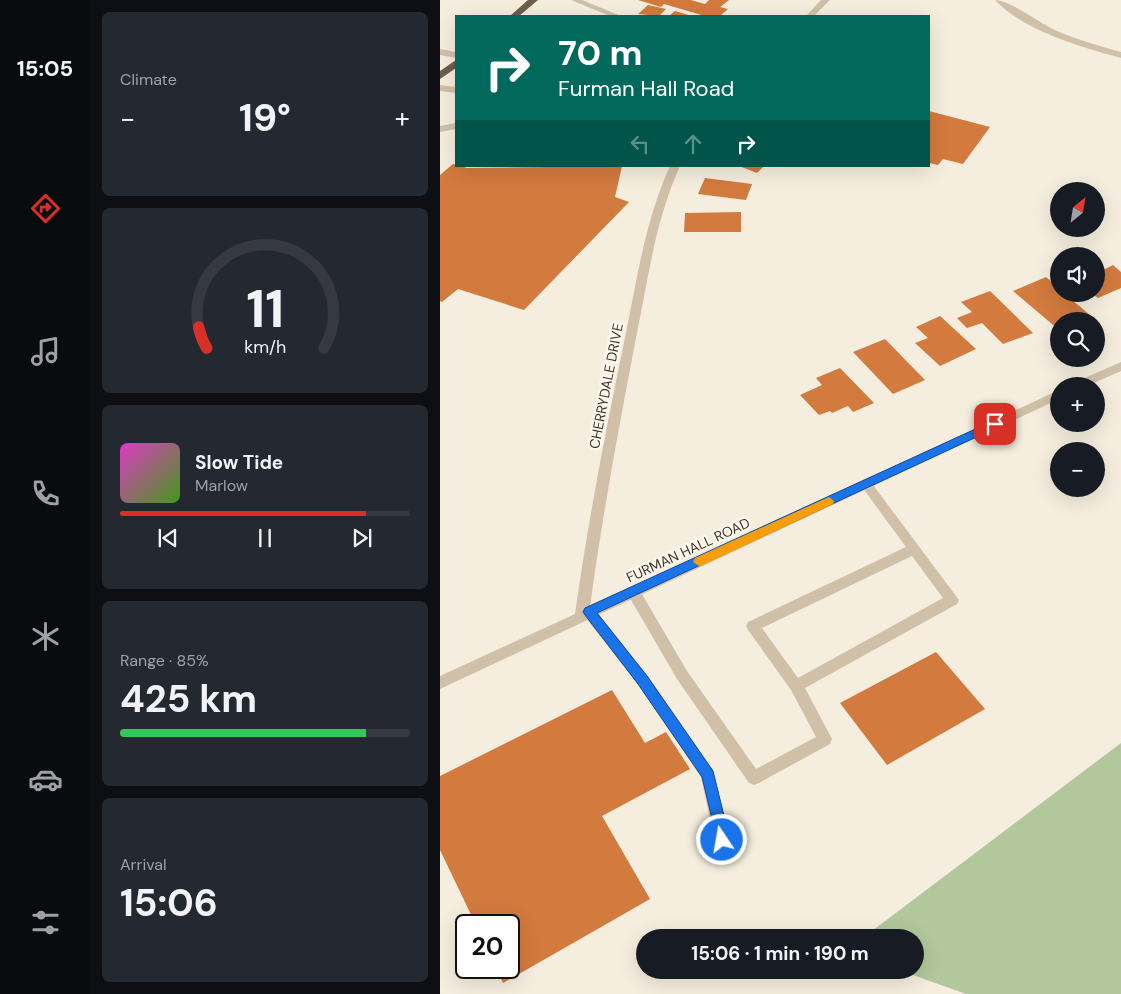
<!DOCTYPE html>
<meta charset="utf-8">
<style>
:root{--surface:#171b24;--page:#242831;--text:#f1f3f6;--muted:#9ea1a6;--line:#363941;--accent:#d93025}
body{margin:0;font-family:"DM Sans",sans-serif;background:var(--page);color:var(--text);height:100vh;display:flex;flex-direction:column;font-size:19px;white-space:nowrap}
*{box-sizing:border-box;margin:0}
p{font-size:16px;color:var(--muted)}
.icon{flex:none;width:28px;height:28px;fill:none;stroke:currentColor;stroke-width:2;stroke-linecap:round;stroke-linejoin:round}
.map{position:relative;flex:1;overflow:hidden}
.sheet{display:flex;flex-direction:column;gap:12px;padding:12px;background:#0d0f14;width:350px}
.sheet>*{flex:none}
.guide{position:absolute;left:15px;top:15px;width:475px;height:152px;border-radius:0px;box-shadow:0 5px 20px #0002;background:#00695c;color:#fff;overflow:hidden}
.needle{width:32px;rotate:30deg}
.tools{position:absolute;left:610px;top:182px;display:grid;gap:10px}
.tools a{display:grid;place-items:center;width:55px;height:55px;border-radius:50%;background:var(--surface);box-shadow:0 5px 20px #0002;font-size:25px}
.speed{position:absolute;left:15px;top:914px;display:flex;gap:10px;font-size:25px;font-weight:700;text-align:center}
.speed>*{display:grid;place-content:center;width:65px;height:65px;border-radius:50%;background:var(--surface);box-shadow:0 5px 20px #0002;line-height:1}
.speed .limit{border:2px solid #111;border-radius:8px;background:#fff;color:#111}
.pin{position:absolute;display:grid;place-items:center;width:42px;height:42px;color:#fff;margin:-21px;border-radius:10px;box-shadow:0 2px 8px #0006}
.me{position:absolute;width:55px;margin:-28px;rotate:348deg;stroke-linejoin:round;filter:drop-shadow(0 0 4px #0008)}
.turn{display:flex;align-items:center;gap:18px;height:105px;padding:0 20px;font-size:22px}
.turn .icon{width:65px;height:65px;stroke-width:2.5}
.turn b{display:block;font-size:35px;line-height:42px}
.lanes{display:flex;align-items:center;height:48px;padding:0 20px;background:#0003;justify-content:center;gap:25px;direction:ltr}
.lanes .off{opacity:.35}
.big{font-size:38px;font-weight:700;line-height:1.1}
.sheet .widget{flex:1;display:flex;flex-direction:column;justify-content:center;gap:8px;min-width:0;padding:0 18px;border-radius:8px;background:var(--page)}
.sheet .dial{align-items:center;gap:0}
.dial svg{height:130px;overflow:visible;fill:none;stroke:var(--line);stroke-width:7;stroke-linecap:round;text-anchor:middle}
.dial text{fill:var(--text);stroke:none}
.song{display:flex;align-items:center;gap:15px}
.cover{width:60px;height:60px;border-radius:8px;background:linear-gradient(135deg,hsl(310 70% 55%),hsl(100 70% 35%))}
.played{height:5px;border-radius:2px;background:linear-gradient(90deg,var(--accent) 85%,var(--line) 85%)}
.keys{display:flex;justify-content:space-around;direction:ltr}
.heat{display:flex;justify-content:space-between;align-items:center;font-size:28px;direction:ltr}
.charge{height:8px;border-radius:4px;background:linear-gradient(90deg,#34c759 85%,var(--line) 0)}
.trip{position:absolute;left:196px;top:929px;width:288px;height:50px;border-radius:25px;background:var(--surface);box-shadow:0 5px 20px #0002;font-weight:700;line-height:50px;text-align:center}
main{display:flex;flex:1;min-height:0}
.menu{display:flex;flex-direction:column;width:90px;justify-content:space-around;align-items:center;background:#090b0e;color:var(--muted)}
.menu .icon{width:35px;height:35px}
.menu .active{color:var(--accent)}
.menu b{font-size:22px;color:var(--text)}
.map>svg:first-child{display:block}
</style>
<main>
<nav class="menu">
<b>15:05</b>
<svg class="icon active" aria-label="directions" viewBox="0 0 24 24"><path d="M12 3l9 9-9 9-9-9zM9 14v-3h6M13 9l2 2-2 2"/></svg>
<svg class="icon" aria-label="music" viewBox="0 0 24 24"><path d="M9 18V5l10-2v13"/><circle cx="6" cy="18" r="3"/><circle cx="16" cy="16" r="3"/></svg>
<svg class="icon" aria-label="phone" viewBox="0 0 24 24"><path d="M5 4h4l2 5-3 2q2 4 5 5l2-3 5 2v4C11 20 4 13 5 4z"/></svg>
<svg class="icon" aria-label="climate" viewBox="0 0 24 24"><path d="M12 3v18M4 7l16 10M4 17L20 7"/></svg>
<svg class="icon" aria-label="car" viewBox="0 0 24 24"><path d="M5 17H2v-5l4-1 3-4h7l3 4 3 1v5h-3M9 17h6M6 11h13"/><circle cx="7" cy="17" r="2"/><circle cx="17" cy="17" r="2"/></svg>
<svg class="icon" aria-label="filters" viewBox="0 0 24 24"><path d="M4 7h16M4 17h16"/><circle cx="9" cy="7" r="2"/><circle cx="15" cy="17" r="2"/></svg>
</nav>
<section class="sheet">
<div class="widget"><p>Climate</p>
<div class="heat"><a>−</a><b class="big">19°</b><a>+</a></div>
</div>
<div class="widget dial"><svg viewBox="0 0 100 80">
<path d="M14 69A42 42 0 1 1 86 69"/>
<path d="M14 69A42 42 0 0 1 9 56" stroke="#d93025"/>
<text x="50" y="56" font-size="32" font-weight="700">11</text>
<text x="50" y="72" font-size="11">km/h</text>
</svg></div>
<div class="widget">
<div class="song"><i class="cover"></i><div><b>Slow Tide</b><p>Marlow</p></div></div>
<div class="played"></div>
<div class="keys"><svg class="icon" aria-label="previous" viewBox="0 0 24 24"><path d="M18 5L8 12l10 7zM5 5v14"/></svg><svg class="icon" aria-label="pause" viewBox="0 0 24 24"><path d="M8 5v14M16 5v14"/></svg><svg class="icon" aria-label="next" viewBox="0 0 24 24"><path d="M6 5l10 7-10 7zM19 5v14"/></svg></div>
</div>
<div class="widget"><p>Range · 85%</p><b class="big">425 km</b><div class="charge"></div></div>
<div class="widget"><p>Arrival</p><b class="big">15:06</b></div>
</section>
<div class="map">
<svg width="681" height="994" viewBox="0 0 681 994">
<rect width="100%" height="100%" fill="#f5eede"/>
<!-- green -->
<path fill="#b2c79c" d="M681,743V994H526L459,970H475V938L424,937Z"/>
<!-- building -->
<g fill="#d37a3e">
<path d="M198,0H251L265,4L269,0H289L280,7L288,9L280,16H265L224,4L221,7Z"/>
<path d="M208,5L226,9L219,16L198,14Z"/>
<path d="M235,11L252,16H229Z"/>
<path d="M489,111L550,127L523,164L503,159L498,165L489,163Z"/>
<path d="M13,164L27,168L182,166L175,197L189,202L84,310L18,289L2,302L0,301V175Z"/>
<path d="M299,166H324L317,173Z"/>
<path d="M265,178L312,184L306,200L258,194Z"/>
<path d="M301,212V232H244L245,213Z"/>
<path d="M673,265L681,272V288L658,298L652,294H656V267L661,271Z"/>
<path d="M606,277L619,288V294H625L650,315L636,321H619V330L573,291Z"/>
<path d="M550,291L593,333L563,344L542,323L527,328L517,318L532,312L521,302Z"/>
<path d="M500,316L536,349L500,366L475,343L488,338L476,327Z"/>
<path d="M445,339L485,380L453,394L413,352Z"/>
<path d="M400,368L434,403L413,412L408,406L392,413L390,411L379,415L360,395L382,385L376,378Z"/>
<path d="M496,652L545,709L447,765L400,703Z"/>
<path d="M172,690L205,743L226,732L250,769L162,816L210,899L63,983L56,968H69V925H36L0,850V776Z"/>
</g>
<g fill="none" stroke-linecap="round" stroke-linejoin="round">
<!-- service -->
<g fill="#d0c0a8" fill-rule="evenodd">
<path d="M131,0H142L181,16H170Z"/>
<path d="M0,85L16,87V93L0,91Z"/>
<path d="M16,123V129L0,132V126Z"/>
<path d="M426,479L430,481L519,600L517,604L365,688L392,739L390,744L319,783L314,785L309,783L237,679L187,593L189,589H199L247,671L316,769L376,737L351,690L308,630L306,626L308,622L466,547L422,487L420,484ZM472,556L503,598L358,678L322,628Z"/>
<path d="M149,607L154,608L208,676L273,770L294,856L292,861L286,863L280,861L278,856L261,777L198,684L144,616L142,612L144,608Z"/>
</g>
<!-- minor -->
<g fill="#d0c0a8" fill-rule="evenodd">
<path d="M381,0H390L374,16H366Z"/>
<path d="M555,0C570,0 601,24 617,31C638,40 660,46 681,52V58C641,47 584,31 555,0Z"/>
<path d="M0,49L16,52V58L0,55Z"/>
<path d="M230,166H240C215,221 208,280 196,338C179,427 162,517 150,607L619,390V399L0,689V676L135,614C148,521 166,429 185,338C197,279 205,221 230,166Z"/>
<path d="M681,362V371L647,386H631L633,383Z"/>
</g>
<!-- trunk -->
<g fill="#6e5c4c" fill-rule="evenodd">
<path d="M88,0H98L79,16H70Z"/>
<path d="M16,60V68L0,79V71Z"/>
</g>
</g>
<!-- route -->
<path fill="#1a73e8" stroke="#114b97" d="M555,420L558,421V427L157,613L207,676L273,771L290,840L287,844L282,846L278,844L262,777L198,684L145,615L143,612L145,608Z"/>
<!-- slow -->
<path fill="#f59e0b" d="M389,497L394,501L393,504L263,565L259,566L253,562L255,558Z"/>
<g text-anchor="middle" stroke-width="5" stroke-linejoin="round" paint-order="stroke">
<!-- street labels -->
<g font-size="14" fill="#3c3229" stroke="#fcf7ec">
<text transform="translate(166 386) rotate(-79)" y="5">CHERRYDALE DRIVE</text>
<text transform="translate(248 550) rotate(-25)" y="5">FURMAN HALL ROAD</text>
</g>
</g>
</svg>
<div class="tools">
<a><svg class="needle" viewBox="-14 -14 28 28"><path d="M0-13l5 13h-10z" fill="#e53935"/><path d="M0 13l5-13h-10z" fill="#9ea1a6"/></svg></a>
<a><svg class="icon" aria-label="sound" viewBox="0 0 24 24"><path d="M4 9h4l5-4v14l-5-4H4zM17 9q2 3 0 6"/></svg></a>
<a><svg class="icon" aria-label="search" viewBox="0 0 24 24"><circle cx="10" cy="10" r="6"/><path d="M15 15l6 6"/></svg></a>
<a>+</a>
<a>−</a>
</div>
<div class="speed"><div class="limit">20</div></div>
<div class="pin" style="left:555px;top:424px;background:#d93025"><svg class="icon" aria-label="arrive" viewBox="0 0 24 24"><path d="M6 21V4h12l-3 4 3 4H6"/></svg></div>
<svg class="me" style="left:282px;top:840px" viewBox="-20 -20 40 40"><circle r="17" fill="#1a73e8" stroke="#fff" stroke-width="3"/><path d="M0-11L8 9 0 5-8 9z" fill="#fff"/></svg>
<div class="trip">15:06 · 1 min · 190 m</div>
<div class="guide">
<div class="turn"><svg class="icon" aria-label="right" viewBox="0 0 24 24"><path d="M7 20v-9h11M14 6l5 5-5 5"/></svg><div><b>70 m</b>Furman Hall Road</div></div>
<div class="lanes"><svg class="icon off" aria-label="left" viewBox="0 0 24 24"><path d="M17 20v-9H6M10 6l-5 5 5 5"/></svg><svg class="icon off" aria-label="ahead" viewBox="0 0 24 24"><path d="M12 20V5M6 11l6-6 6 6"/></svg><svg class="icon" aria-label="right" viewBox="0 0 24 24"><path d="M7 20v-9h11M14 6l5 5-5 5"/></svg></div>
</div>
</div>
</main>
